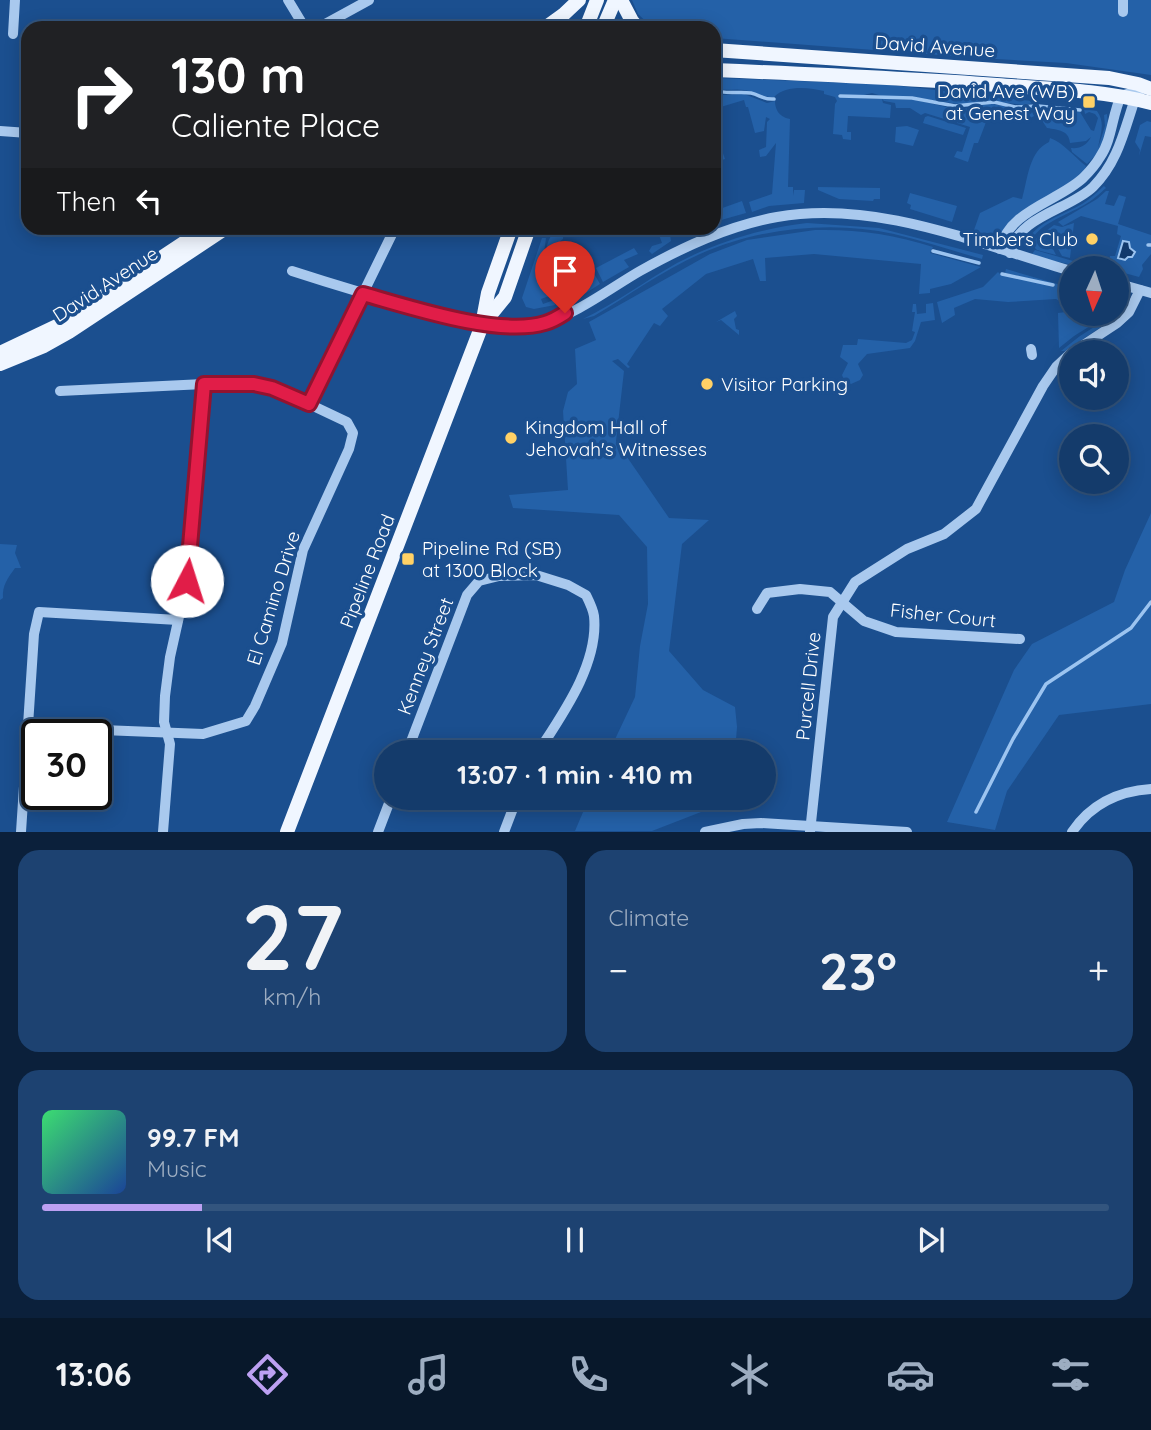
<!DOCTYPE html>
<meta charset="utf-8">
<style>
:root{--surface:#143b6b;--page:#1d4271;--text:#f1f3f6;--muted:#9dadc1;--line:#33557e;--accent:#bca0f2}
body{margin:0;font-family:Quicksand,sans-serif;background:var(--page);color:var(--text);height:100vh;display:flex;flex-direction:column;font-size:26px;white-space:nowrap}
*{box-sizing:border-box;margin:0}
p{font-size:23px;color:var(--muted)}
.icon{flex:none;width:38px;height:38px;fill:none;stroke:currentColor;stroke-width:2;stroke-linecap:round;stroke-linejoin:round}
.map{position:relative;height:832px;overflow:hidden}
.drawer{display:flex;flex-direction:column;gap:18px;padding:18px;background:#0b203b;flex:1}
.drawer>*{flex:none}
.hud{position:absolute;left:21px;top:21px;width:700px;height:214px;border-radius:21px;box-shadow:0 4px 18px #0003,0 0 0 2px var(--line);background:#202124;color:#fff;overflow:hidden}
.needle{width:46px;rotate:183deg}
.fabs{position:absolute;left:1059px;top:256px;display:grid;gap:14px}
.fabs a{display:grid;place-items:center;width:70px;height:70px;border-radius:50%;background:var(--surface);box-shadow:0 4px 18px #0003,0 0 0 2px var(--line);font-size:35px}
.speed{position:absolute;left:21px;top:719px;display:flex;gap:14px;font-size:35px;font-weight:700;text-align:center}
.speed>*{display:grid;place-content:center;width:91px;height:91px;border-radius:50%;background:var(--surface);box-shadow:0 4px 18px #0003,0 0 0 2px var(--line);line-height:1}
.speed .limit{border:4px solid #111;border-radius:10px;background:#fff;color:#111}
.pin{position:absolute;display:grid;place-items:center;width:60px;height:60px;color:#fff;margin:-72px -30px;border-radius:50% 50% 50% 0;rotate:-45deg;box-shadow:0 0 7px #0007}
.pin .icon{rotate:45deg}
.me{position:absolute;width:77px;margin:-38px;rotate:5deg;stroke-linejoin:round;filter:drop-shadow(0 0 5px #0008)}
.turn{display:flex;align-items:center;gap:24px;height:147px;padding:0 35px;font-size:32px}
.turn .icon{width:91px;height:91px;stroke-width:2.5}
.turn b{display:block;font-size:49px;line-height:60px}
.then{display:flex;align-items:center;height:66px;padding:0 35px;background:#0003;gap:14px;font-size:26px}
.big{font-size:52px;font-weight:800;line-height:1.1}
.drawer .widget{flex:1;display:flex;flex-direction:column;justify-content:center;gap:10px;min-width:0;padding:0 24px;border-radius:21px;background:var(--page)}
.drawer .dial{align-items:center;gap:0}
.dial b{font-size:91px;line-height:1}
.song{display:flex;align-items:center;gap:21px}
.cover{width:84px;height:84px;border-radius:10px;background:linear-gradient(135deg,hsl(140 70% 55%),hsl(220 70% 35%))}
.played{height:7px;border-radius:4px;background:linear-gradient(90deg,var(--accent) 15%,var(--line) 15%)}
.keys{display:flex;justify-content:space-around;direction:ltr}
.heat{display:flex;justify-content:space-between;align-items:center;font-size:38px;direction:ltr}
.drawer .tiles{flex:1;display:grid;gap:18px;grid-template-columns:1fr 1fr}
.widget:last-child{grid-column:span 2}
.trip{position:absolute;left:374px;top:740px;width:402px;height:70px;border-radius:35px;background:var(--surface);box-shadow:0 4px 18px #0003,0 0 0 2px var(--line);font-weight:800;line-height:70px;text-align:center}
.dock{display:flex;height:112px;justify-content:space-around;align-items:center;background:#08182b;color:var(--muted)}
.dock .icon{width:49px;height:49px}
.dock .active{color:var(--accent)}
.dock b{font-size:32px;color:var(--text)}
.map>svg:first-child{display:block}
</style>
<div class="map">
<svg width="1151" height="832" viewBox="0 0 1151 832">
<rect width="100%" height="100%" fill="#1b4f8f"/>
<!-- green -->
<g fill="#2461a8">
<path d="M632,0H1151V75L1066,63L979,58L714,38V28H653L638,14Z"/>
<path d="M714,78L883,84L1032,101L1033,103L1024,105L983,100L965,105L912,97L882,96L872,93L860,96L838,94L840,97L882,99L883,103L891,105L890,118L848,116L847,132H851V140L843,139L842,135L833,134L835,104L837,101L835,97L824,94V91C809,87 785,85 774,97C763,98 755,92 744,90C734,88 725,92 714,88Z"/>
<path d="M714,93L722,95L744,94L767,103L775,101C775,108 778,117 790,119L788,187H793V196L794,190H805L804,203L769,206L752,212L749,202L772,194L776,143L766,156L760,157L759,150L766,147L767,122L770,119L766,117L764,131L755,133L748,107H746L744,100L714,109Z"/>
<path d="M882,99L917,100L946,107L975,109L988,103L1017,109L1030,108L1034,116L1027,120L995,111V114L988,117L978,143H974L968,162L954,157L957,151L962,152L970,127L925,113L921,115L910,108H896L895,103L884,101Z"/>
<path d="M1033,107L1080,112L1091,130L1094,131L1098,118L1095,114L1089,112L1085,114L1084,109L1097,111C1106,124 1100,134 1098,148L1105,126L1104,115L1107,114L1108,125L1105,140L1089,169L1003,231L996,239L994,236L991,239L974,230L980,213L1013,197L1022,199C1028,178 1029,151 1049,142L1050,138C1064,143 1073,156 1086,166L1085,169L1095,156L1087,164L1072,152L1071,148C1080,149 1087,145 1091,137L1086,141L1070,143C1069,130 1058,130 1047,128Z"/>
<path d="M928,116L966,128L963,135L923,123L925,117Z"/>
<path d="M1147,121L1151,122V137L1145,136L1139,156L1140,150L1135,142L1140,125Z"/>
<path d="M907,126L919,130L913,146L895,142L896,127Z"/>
<path d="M714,128L725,159L714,162Z"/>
<path d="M1104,186L1106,188C1099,194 1092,201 1084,205C1068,215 1036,224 1031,243H1027C1033,223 1065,214 1082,204C1090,199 1097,192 1104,186Z"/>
<path d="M818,187L880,188V199H874L873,201L839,199L818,190Z"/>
<path d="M1106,191H1109L1105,204L1114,206L1119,195L1126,197L1118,224L1151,235V254L1142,265L1143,269L1139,277L1117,271L1116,268L1091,267L1094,259L1109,262L1110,256H1115L1121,236L1117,234L1118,226L1081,216L1063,226L1058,222L1097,199Z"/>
<path d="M910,193L957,206L952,222L910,209L911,205L907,203Z"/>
<path d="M742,201L746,213L714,222V211Z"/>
<path d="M807,223L879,228L983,255L982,259C953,251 924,241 894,234C831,220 759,228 700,254C663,270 628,296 594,316L583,319C616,303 645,281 677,263C717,242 762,228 807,223Z"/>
<path d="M1074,223L1070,258L1062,256L1056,245L1057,239L1054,235L1046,236L1044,243L1052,247L1056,255L1037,250L1034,247L1035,239L1054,225L1062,227Z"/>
<path d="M558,228H576L563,235V239L558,243L560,249L556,251L560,257L550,258C543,248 549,236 558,228Z"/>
<path d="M663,228H669L671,241L652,254L649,251L652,246L662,243L659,235L664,232Z"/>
<path d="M815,230C855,229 894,234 933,247L930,253L981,267L951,284L930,289V293L919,294L921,264L814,254L765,258L766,281H760L753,259L706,274L662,309L668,316L660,326L654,323L627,364L630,367L628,368L618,359L612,361L624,371L616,441L669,518L709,520L682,544L669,651L703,690L735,707L737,727L735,752H609L635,697L640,646L648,604L647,547L619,515L513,508L509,495L568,490L563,411L568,392L577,384L575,349L596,340L589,322L710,254L747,240Z"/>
<path d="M542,238H546L544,253L547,259L555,262L549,275L552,295L541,299L543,304L554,300L555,305L534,309L526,307L522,298Z"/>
<path d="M634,248L638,254L624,260L629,267L603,282L596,268Z"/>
<path d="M1035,250L1080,263L1082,267L1045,259L1032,254Z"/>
<path d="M1006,269L1071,288V313H1111L1074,336L1059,348L1058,313L1066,312L1062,302L1056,299L1008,302L975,299L954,308L955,315L942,323L937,302L983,287L998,272L1001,275L1053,286L1054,284L1005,273Z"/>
<path d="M566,270L573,280L592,270L600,284L575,300L566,301C562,289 555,279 566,270Z"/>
<path d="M1124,301L1123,310L1119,315L1065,351H1061L1080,336L1116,313L1121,308L1120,302Z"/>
<path d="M933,303L935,320L921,322L915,341L910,348L867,354L858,364L863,375L860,380L851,384L844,380L842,375L848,363L840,357L843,345H857L858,339L906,343L912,340L915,332L912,331L915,312H912L913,304H916L917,314L926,313V304Z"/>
<path d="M735,311L737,316L734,319L736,329L739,330V335L721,320L716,322Z"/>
<path d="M1151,513V704L1059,715L1007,791L995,830L947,822L1014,670L1032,644L1114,602L1125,570Z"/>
<path d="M0,544L17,545L15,553L21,568H15C8,578 2,585 3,598L0,600Z"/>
<path d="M589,798H711L701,812L652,831H575Z"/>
</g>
<!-- water -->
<path fill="#123a6d" stroke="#9cc4f0" stroke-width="2" d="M1123,241L1129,242L1130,248L1135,252L1132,257H1128L1125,260L1118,258Z"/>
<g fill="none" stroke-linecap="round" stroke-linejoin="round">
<!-- stream -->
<g stroke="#9cc4f0" stroke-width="3.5">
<path d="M714,90C726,95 738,91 751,93C760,95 764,100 774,99"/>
<path d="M840,96L912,98L955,106L994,102L1015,107L1038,106L1080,110"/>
<path d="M1148,245H1151"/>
<path d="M933,251L979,263"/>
<path d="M1002,274L1053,285"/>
<path d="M976,812L1013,739L1046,684L1131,628L1151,602"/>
</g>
<!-- minor -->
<g stroke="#a9c9ee" stroke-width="10">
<path d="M288,0L305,28"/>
<path d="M1123,12V0"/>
<path d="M318,28L369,0"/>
<path d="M13,34L15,0"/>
<path d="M0,131L28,133"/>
<path d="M28,151L25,205L28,221"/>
<path d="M1000,249C1009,210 1057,202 1083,178C1089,172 1096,164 1100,157C1112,140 1112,115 1121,96L1145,88"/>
<path d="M1010,253C1018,216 1069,210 1093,187C1118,162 1124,131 1135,99"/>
<path d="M292,271C335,285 379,298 423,310C462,320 502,333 543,323C574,316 612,287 640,271C683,247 728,226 777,217C876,199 978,244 1071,271"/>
<path d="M1116,283L1151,293"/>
<path d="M1031,349L1032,355"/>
<path d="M1073,352L1117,323L1129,312L1140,290"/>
<path d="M309,404L395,228"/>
<path d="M757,609L767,593L800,589L830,592L864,621L896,632L1020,639"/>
<path d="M27,727L203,734L246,721L255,706L282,643L303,550L349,449L353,433L347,422L309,404L273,388L254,384H204L60,391"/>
<path d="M407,752L467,595L479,581L499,576L536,575L568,585L586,595C589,601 593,609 594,616C599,664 562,715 538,752"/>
<path d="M21,832L34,634L39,612L178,620"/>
<path d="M163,832L170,744L164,722L165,696L170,657L187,581L204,384"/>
<path d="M378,832L391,798"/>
<path d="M504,832L517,798"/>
<path d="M705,832L743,824L761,823L907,832"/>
<path d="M810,832L833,617L855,582L907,549L944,534L976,509L1043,386L1056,367L1071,353"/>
<path d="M1072,832C1091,804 1119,791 1151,789"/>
</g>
<!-- major -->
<g stroke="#f0f6ff" stroke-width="14">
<path d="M621,0L632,21L638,28"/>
<path d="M545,28L563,15L579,0"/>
<path d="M586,28L597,0"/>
<path d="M603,28L615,0"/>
<path d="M714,50L1109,78L1138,84L1151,89"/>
<path d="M714,70C809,74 903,78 997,85C1048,89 1102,90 1151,103"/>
<path d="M483,324L505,297L529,228"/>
<path d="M0,353L63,323L206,228"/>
<path d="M0,364L44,346L69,332L226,228"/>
<path d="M287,832L482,325L488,293L511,228"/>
</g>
</g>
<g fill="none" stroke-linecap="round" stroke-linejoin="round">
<!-- route casing -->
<g stroke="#92132f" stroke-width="18">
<path id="route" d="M187,581L204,384H254L272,388L309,404L363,294C410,307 499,337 545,323C552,321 559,317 565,313"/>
</g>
<!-- route -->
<use href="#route" stroke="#e11d48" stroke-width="12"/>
</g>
<!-- markers -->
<g fill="#ffd166" stroke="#1b4f8f" stroke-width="2.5">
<rect x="1082" y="95" width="14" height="14" rx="3.5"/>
<circle cx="1092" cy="239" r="7"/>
<circle cx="707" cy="384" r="7"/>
<circle cx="511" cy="438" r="7"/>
<rect x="401" y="552" width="14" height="14" rx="3.5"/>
</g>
<g text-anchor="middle" stroke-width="7" stroke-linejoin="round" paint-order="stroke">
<!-- street labels -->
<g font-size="19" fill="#fff" stroke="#1b4f8f">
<text transform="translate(935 46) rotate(4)" y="7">David Avenue</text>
<text transform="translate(105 284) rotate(-33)" y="7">David Avenue</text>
<text transform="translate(367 571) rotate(-69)" y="7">Pipeline Road</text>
<text transform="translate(273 598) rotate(-73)" y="7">El Camino Drive</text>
<text transform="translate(943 615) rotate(6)" y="7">Fisher Court</text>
<text transform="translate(425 656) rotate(-69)" y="7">Kenney Street</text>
<text transform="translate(808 686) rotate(-84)" y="7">Purcell Drive</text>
</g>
<!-- poi labels -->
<g font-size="19" fill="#fff" stroke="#1b4f8f" text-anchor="start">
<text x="1075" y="98" text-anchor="end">David Ave (WB)<tspan x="1075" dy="22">at Genest Way</tspan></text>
<text x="1078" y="246" text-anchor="end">Timbers Club</text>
<text x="721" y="391">Visitor Parking</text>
<text x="525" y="434">Kingdom Hall of<tspan x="525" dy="22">Jehovah's Witnesses</tspan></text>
<text x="422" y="555">Pipeline Rd (SB)<tspan x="422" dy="22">at 1300 Block</tspan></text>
</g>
</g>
</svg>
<div class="fabs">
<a><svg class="needle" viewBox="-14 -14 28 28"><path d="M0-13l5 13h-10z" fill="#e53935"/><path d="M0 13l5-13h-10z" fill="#9dadc1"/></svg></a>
<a><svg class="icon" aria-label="sound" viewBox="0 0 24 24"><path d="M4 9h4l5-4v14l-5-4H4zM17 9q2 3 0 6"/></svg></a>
<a><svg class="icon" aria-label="search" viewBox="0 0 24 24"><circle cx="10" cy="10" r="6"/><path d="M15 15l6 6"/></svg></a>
</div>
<div class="speed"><div class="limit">30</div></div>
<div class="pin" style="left:565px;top:313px;background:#d93025"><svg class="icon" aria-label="arrive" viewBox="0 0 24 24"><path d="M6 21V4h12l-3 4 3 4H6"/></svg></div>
<svg class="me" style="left:187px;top:581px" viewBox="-20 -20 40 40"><circle r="19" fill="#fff"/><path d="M0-13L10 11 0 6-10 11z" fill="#e11d48"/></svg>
<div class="trip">13:07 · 1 min · 410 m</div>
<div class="hud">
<div class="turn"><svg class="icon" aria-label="right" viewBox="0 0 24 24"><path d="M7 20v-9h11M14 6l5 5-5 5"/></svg><div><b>130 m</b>Caliente Place</div></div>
<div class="then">Then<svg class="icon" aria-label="left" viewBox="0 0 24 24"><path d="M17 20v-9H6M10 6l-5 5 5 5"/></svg></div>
</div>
</div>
<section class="drawer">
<div class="tiles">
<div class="widget dial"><b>27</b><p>km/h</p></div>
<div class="widget"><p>Climate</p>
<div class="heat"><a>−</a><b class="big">23°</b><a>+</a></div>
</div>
<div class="widget">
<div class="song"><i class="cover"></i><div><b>99.7 FM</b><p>Music</p></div></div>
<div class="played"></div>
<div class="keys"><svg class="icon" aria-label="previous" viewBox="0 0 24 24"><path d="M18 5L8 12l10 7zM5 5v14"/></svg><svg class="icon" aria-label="pause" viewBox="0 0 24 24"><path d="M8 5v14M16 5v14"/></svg><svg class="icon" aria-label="next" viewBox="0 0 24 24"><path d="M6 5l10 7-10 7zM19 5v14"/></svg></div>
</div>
</div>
</section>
<nav class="dock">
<b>13:06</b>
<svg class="icon active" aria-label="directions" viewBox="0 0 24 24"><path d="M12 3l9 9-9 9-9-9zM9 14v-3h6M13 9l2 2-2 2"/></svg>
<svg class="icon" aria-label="music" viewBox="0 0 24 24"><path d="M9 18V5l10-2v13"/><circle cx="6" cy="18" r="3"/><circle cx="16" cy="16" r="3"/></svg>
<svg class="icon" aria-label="phone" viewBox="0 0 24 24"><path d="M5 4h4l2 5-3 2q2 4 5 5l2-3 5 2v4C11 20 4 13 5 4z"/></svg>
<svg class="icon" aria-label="climate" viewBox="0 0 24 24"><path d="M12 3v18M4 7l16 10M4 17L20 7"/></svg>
<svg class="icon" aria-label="car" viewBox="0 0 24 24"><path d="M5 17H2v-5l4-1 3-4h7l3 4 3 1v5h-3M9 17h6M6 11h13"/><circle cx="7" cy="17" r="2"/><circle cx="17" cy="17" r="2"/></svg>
<svg class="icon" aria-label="filters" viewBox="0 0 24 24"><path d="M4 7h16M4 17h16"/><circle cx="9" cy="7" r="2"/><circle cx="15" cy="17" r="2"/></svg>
</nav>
